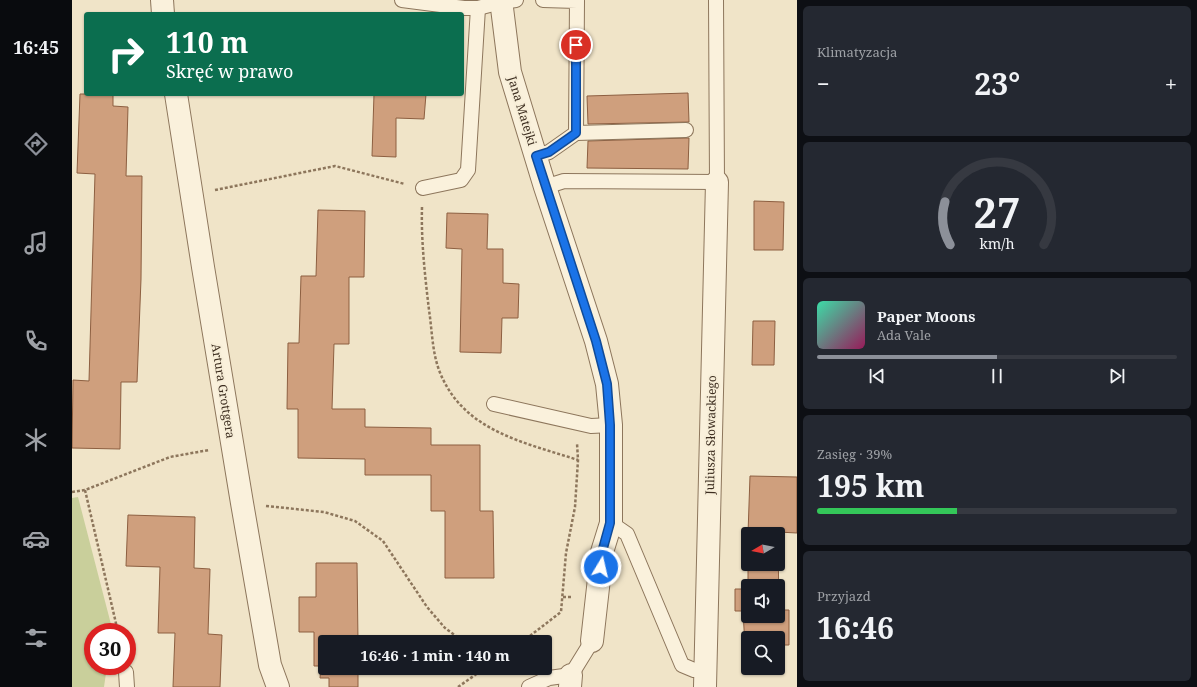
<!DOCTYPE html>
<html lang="pl">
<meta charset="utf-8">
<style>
:root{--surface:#171b24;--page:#242831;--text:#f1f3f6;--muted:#9ea1a6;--line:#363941;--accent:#8c9099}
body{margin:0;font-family:"Noto Serif",serif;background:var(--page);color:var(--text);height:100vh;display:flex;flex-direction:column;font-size:15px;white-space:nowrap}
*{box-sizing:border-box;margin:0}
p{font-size:13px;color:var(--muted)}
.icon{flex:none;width:22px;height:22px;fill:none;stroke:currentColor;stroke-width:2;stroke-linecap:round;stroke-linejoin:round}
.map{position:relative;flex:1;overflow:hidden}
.details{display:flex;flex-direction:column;gap:6px;padding:6px;background:#0d0f14;width:400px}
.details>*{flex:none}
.hud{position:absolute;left:12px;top:12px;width:380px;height:84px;border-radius:4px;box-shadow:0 1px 3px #0004;background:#0b6e4f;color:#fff;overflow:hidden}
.needle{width:26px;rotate:260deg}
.buttons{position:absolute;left:669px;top:527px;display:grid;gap:8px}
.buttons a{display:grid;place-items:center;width:44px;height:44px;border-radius:4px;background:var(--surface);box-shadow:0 1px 3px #0004;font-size:20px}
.speed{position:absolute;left:12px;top:623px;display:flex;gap:8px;font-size:20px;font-weight:700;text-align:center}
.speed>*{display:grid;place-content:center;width:52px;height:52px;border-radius:50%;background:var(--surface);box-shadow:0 1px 3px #0004;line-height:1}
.speed .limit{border:6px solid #d22;background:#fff;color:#111}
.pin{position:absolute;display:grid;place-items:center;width:34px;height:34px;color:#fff;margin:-17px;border:2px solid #fff;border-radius:50%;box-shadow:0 1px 4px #0007}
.me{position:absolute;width:44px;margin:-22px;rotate:9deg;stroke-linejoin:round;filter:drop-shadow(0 0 3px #0008)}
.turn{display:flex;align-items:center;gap:14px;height:84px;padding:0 16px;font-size:18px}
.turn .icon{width:52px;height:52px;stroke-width:2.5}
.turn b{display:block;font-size:28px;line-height:34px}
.big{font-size:30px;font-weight:700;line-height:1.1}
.details .card{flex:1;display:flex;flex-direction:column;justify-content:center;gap:6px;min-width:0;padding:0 14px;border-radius:6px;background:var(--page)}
.details .dial{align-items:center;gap:0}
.dial svg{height:104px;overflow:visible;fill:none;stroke:var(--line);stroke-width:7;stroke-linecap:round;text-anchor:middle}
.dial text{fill:var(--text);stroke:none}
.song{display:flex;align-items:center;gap:12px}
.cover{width:48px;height:48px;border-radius:6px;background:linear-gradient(135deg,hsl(160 70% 55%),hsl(330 70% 35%))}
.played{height:4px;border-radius:2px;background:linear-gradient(90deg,var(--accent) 50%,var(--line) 50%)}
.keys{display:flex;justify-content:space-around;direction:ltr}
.heat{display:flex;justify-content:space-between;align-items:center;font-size:22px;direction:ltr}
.charge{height:6px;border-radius:3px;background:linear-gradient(90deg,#34c759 39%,var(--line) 0)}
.trip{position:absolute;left:246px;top:635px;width:234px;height:40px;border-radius:4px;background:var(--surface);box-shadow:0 1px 3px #0004;font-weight:700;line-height:40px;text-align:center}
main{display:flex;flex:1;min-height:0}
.menu{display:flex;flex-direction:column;width:72px;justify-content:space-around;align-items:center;background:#090b0e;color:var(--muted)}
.menu .icon{width:28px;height:28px}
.menu .on{color:var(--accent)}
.menu b{font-size:18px;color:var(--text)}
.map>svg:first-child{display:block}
</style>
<main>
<nav class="menu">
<b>16:45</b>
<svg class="icon on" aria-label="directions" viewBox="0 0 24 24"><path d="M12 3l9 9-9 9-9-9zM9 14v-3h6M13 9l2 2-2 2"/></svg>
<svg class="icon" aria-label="music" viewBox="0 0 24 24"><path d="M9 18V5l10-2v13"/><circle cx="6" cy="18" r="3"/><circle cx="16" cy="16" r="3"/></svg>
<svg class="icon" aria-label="phone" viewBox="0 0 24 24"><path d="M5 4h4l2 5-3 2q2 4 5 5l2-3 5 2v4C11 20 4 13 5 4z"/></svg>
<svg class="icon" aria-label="climate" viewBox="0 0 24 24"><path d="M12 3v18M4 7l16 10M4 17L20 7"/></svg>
<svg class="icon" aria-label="car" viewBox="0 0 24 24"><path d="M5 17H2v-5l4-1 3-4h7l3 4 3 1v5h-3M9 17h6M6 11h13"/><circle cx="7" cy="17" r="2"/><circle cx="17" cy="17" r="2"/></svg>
<svg class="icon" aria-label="filters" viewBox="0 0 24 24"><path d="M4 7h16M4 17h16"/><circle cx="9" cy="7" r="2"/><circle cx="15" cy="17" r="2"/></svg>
</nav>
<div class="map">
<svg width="725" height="687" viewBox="0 0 725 687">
<rect width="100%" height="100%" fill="#f0e4c8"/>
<!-- green -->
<path fill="#c9cf9b" d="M6,497L41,632H21V666H46L47,672L34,673L32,687H0V498Z"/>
<!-- building -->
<g fill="#cf9f7d" stroke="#8d5f41" fill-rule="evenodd">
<path d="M616,93L617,122L516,124L515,96Z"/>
<path d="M8,94H41V106L56,107L54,176H70L69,279L65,382H49L48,449L0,448L1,380L17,381L23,174L5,173Z"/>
<path d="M302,94H354L352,119L324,118V157L300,156Z"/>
<path d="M614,138H617L616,169L515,168L516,141Z"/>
<path d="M682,201L712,202L711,250H682Z"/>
<path d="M246,210L293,211L292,277H277V344H262L260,409H293V427L359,428V445H408V511H421L422,578H373V511H359V475H293V459L226,458V409H215L216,343H227L229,276H244Z"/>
<path d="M375,213L416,214L415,249H431V283L447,284L446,318H430L429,353L388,352L390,249L374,248Z"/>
<path d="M681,321H703L702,365H680Z"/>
<path d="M678,476L725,477V533L706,532V534H676Z"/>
<path d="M56,515L123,517L122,568L138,569L136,634L150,635L148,687H101L103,633H86L88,567L54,566Z"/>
<path d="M706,539L707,610H717V645H706V638H676V646H673L671,611H663V589H676V564H706ZM676,586H706V616H676Z"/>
<path d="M244,563H285L286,642H253V668H286V687H257V678H248L249,666H242V632H227V597H244Z"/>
</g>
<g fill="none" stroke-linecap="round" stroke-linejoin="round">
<!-- lane casing -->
<g stroke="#8d765c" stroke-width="16">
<g id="lane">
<path d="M330,0L392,8H406L429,2L444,0"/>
<path d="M504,133L614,130"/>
<path d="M464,156L477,152L504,133L505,1L471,0"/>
<path d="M473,187L492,181L645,182L644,0"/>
<path d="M351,188L389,180L396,170L406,8"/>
<path d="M422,404L519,426L539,425"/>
<path d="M539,523L555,534L610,665L622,670H634"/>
<path d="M54,672L55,687"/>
<path d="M457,687L477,678L499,675L520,641"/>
</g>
</g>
<!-- street casing -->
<g stroke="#8d765c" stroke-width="24">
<g id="street">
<path d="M90,0L91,14"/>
<path d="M429,0L438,72L473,187L524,341L535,384L539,425V523L530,552L520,641"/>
<path d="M104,94L131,267L170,503L198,665L206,687"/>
<path d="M498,687L499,675"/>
<path d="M633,687L645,182"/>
</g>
</g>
<!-- path -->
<g stroke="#8d765c" stroke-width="2.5" stroke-dasharray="3 2" stroke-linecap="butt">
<path d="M143,190L263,166L333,184"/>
<path d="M350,207C349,241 353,276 357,310C360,329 360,351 367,370C390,431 451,442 506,460"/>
<path d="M13,490L46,632"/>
<path d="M0,492L13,490L98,457L137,450"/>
<path d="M194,506L252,512L283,521L311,541L355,607L373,628L392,642"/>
<path d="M491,597H501"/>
<path d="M450,642L489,612L494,553L503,507L506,460L505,443"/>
<path d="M386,687L413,668"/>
</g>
<!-- lane -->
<use href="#lane" stroke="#faf1dc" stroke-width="14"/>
<!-- street -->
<use href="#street" stroke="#faf1dc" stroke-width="22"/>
</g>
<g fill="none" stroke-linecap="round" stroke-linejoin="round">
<!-- route casing -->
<g stroke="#114b97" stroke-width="10">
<path id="route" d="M504,45V133L477,152L464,156L524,341L535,384L538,425V523L530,552L529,567"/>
</g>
<!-- route -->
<use href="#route" stroke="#1a73e8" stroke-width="7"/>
</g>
<g text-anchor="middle" stroke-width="4" stroke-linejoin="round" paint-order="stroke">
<!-- street labels -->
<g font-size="12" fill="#3d2e20" stroke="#f7eed8">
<text transform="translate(450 111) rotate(73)" y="4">Jana Matejki</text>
<text transform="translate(151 391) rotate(81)" y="4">Artura Grottgera</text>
<text transform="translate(639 435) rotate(-89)" y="4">Juliusza Słowackiego</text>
</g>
</g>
</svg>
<div class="buttons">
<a><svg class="needle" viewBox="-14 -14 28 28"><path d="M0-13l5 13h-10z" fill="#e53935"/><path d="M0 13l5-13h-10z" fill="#9ea1a6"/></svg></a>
<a><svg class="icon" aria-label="sound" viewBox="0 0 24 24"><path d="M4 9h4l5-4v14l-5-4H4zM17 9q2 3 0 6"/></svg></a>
<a><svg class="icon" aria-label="search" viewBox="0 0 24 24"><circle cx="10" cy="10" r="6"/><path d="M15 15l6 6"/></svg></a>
</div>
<div class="speed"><div class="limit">30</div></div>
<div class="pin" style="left:504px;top:45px;background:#d93025"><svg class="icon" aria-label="arrive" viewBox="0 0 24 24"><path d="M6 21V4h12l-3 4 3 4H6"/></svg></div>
<svg class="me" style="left:529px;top:567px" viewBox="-20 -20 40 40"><circle r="17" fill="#1a73e8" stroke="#fff" stroke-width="3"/><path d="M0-11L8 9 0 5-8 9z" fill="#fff"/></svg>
<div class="trip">16:46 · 1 min · 140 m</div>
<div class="hud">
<div class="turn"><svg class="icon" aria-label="right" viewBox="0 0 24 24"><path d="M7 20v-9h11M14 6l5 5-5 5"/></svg><div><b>110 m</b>Skręć w prawo</div></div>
</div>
</div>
<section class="details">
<div class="card"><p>Klimatyzacja</p>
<div class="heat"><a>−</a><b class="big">23°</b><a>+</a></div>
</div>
<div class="card dial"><svg viewBox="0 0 100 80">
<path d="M14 69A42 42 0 1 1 86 69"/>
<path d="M14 69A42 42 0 0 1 10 36" stroke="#8c9099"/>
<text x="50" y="56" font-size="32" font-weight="700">27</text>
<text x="50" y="72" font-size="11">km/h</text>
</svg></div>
<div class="card">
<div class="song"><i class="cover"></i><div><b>Paper Moons</b><p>Ada Vale</p></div></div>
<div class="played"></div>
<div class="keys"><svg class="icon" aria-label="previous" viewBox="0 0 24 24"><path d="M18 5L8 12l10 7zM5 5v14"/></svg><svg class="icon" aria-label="pause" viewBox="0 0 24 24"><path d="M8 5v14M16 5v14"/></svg><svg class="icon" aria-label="next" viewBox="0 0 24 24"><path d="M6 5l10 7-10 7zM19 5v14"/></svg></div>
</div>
<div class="card"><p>Zasięg · 39%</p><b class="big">195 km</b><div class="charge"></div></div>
<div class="card"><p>Przyjazd</p><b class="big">16:46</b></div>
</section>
</main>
